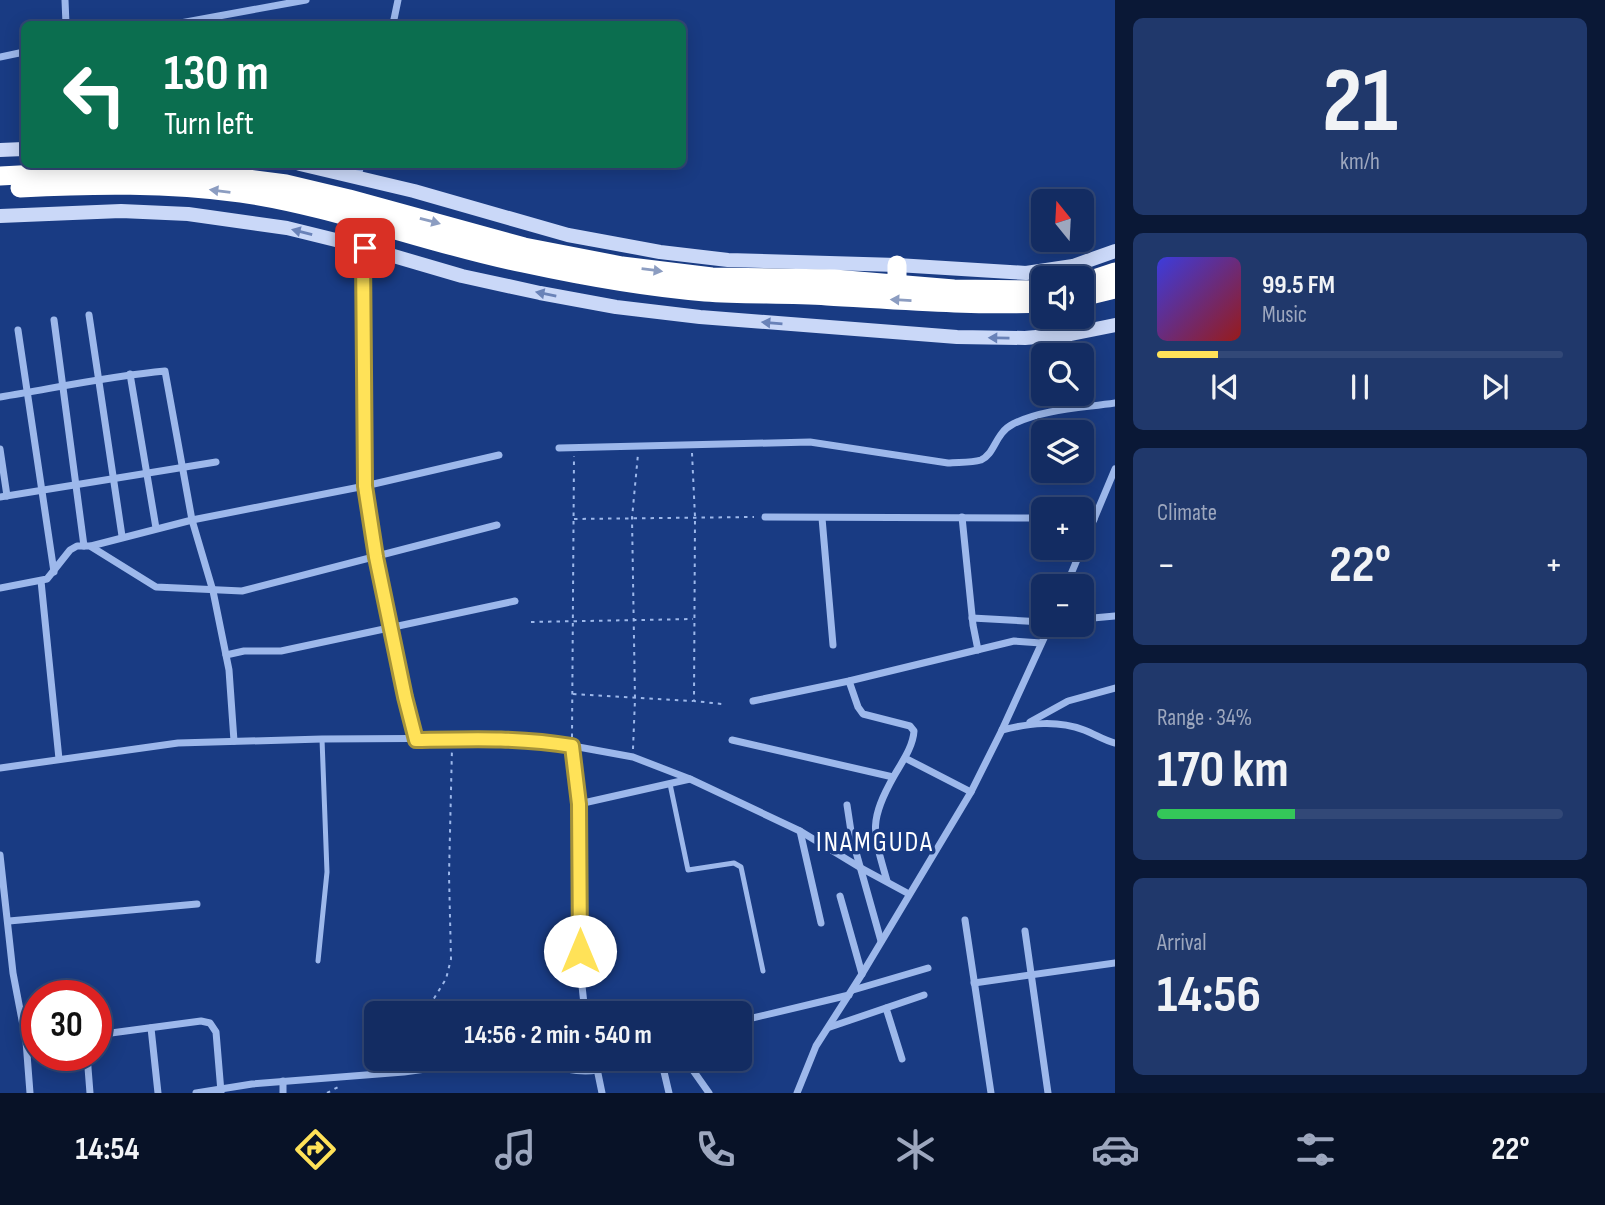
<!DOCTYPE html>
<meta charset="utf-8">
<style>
:root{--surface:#132c62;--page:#20386b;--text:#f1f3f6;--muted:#9da7be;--line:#324877;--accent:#ffe258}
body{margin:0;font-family:"Sofia Sans Condensed",sans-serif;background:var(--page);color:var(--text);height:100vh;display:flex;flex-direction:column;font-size:26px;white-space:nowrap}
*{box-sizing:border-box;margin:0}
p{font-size:23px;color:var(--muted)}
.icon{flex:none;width:38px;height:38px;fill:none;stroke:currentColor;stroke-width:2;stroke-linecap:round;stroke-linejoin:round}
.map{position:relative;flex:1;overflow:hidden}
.panel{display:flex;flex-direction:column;gap:18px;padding:18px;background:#0a1836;width:490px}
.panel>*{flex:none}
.hud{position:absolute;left:21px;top:21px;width:665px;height:147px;border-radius:10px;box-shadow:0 4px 18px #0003,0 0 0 2px var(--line);background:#0b6e4f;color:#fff;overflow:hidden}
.needle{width:46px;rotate:342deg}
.fabs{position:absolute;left:1031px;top:189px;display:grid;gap:14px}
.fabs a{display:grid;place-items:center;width:63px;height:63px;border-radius:10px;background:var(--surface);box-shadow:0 4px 18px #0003,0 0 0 2px var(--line);font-size:35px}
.speed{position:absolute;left:21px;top:980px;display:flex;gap:14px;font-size:35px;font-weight:700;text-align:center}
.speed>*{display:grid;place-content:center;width:91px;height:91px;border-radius:50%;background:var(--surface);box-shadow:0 4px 18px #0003,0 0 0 2px var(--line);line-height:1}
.speed .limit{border:10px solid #d22;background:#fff;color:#111}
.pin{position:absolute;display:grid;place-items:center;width:60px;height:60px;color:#fff;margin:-30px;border-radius:14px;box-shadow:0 4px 10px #0006}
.me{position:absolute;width:77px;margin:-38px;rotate:0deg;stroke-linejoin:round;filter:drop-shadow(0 0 5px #0008)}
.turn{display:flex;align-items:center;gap:24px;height:147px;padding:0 28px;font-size:32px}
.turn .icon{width:91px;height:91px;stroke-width:2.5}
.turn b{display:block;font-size:49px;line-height:60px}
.big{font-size:52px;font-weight:700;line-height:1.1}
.panel .tile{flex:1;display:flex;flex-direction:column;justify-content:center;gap:10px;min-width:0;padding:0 24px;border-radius:10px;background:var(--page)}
.panel .dial{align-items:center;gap:0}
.dial b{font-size:91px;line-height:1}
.song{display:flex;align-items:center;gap:21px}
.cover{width:84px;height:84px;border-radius:10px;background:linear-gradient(135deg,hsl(240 70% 55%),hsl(0 70% 35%))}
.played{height:7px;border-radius:4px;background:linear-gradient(90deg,var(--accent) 15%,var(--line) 15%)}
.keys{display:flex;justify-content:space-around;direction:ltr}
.heat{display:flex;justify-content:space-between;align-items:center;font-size:38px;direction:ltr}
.charge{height:10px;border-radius:5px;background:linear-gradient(90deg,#34c759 34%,var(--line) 0)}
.trip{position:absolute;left:364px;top:1001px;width:388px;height:70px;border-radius:10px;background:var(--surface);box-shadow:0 4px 18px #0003,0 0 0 2px var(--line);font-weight:700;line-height:70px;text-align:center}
.tab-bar{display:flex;height:112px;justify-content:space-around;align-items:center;background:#081227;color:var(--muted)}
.tab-bar .icon{width:49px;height:49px}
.tab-bar .current{color:var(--accent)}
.tab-bar b{font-size:32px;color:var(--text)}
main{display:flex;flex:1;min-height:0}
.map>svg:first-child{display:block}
</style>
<main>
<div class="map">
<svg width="1115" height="1093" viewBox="0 0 1115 1093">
<rect width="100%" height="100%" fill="#193b83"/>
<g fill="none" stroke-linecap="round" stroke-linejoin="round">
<!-- path -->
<g stroke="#9db8eb" stroke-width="2" stroke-dasharray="3.5 5" stroke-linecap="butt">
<path d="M692,453L695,517L694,701L722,704"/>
<path d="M574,519L754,517"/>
<path d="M531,622L693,619"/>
<path d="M573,694L693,701"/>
<path d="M572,737L574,456"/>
<path d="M633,749L635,699L632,518L638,454"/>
<path d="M425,1013L446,979L451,959L449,875L452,748"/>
<path d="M372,1065L381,1059"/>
<path d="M327,1093L338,1087"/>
</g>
<!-- lane -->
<g stroke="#9db8eb" stroke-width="5">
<path d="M670,784L688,870L734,863L741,867L763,971"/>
<path d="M318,961L327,872L322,739"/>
</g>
<!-- street -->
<g stroke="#9db8eb" stroke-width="7">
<path d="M65,0L66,24"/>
<path d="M175,24L306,0"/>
<path d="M393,24L398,0"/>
<path d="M0,57L24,52"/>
<path d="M358,177L361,164"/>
<path d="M365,248L363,256L365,486L376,557L405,697L416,740"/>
<path d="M89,315L122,536"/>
<path d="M54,320L84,546"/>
<path d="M18,330L54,572"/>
<path d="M130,374L156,528"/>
<path d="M0,397C55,388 110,376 165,371L192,520L213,591L229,670L234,741"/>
<path d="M559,448L810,442L948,463C958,462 971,463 981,460C995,454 995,433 1013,424C1043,409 1082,408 1115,403"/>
<path d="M0,449L7,496"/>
<path d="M0,497L216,462"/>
<path d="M765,517L1043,518"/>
<path d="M962,517L973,625L978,650"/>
<path d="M822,518L833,645"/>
<path d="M1082,519H1094"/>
<path d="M91,546L192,520L365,486L499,455"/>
<path d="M41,581L59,759"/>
<path d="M1066,586L1115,469"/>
<path d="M0,588L47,579L70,550L77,546H90L156,587L242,591L497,525"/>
<path d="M972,618L1043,622"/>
<path d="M1082,619L1115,616"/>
<path d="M226,655L244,651H281L515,601"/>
<path d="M849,681L858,707L863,714L910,726L914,731C913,747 902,762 894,776C868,822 873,832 887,881"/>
<path d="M753,701L849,681L1014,641L1041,643"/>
<path d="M1030,722L1068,701L1115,688"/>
<path d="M1002,730C1030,723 1057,720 1084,730C1095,734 1103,740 1115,743"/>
<path d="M732,740L893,777"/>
<path d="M572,745L579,804L580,968L585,1013"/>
<path d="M905,758L971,792"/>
<path d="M0,768L178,743L322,739L498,738L540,740L633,757L690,779L800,831L861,868L909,894"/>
<path d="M579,804L690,779"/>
<path d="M847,805L852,838L881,941"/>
<path d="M800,831L821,923"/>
<path d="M0,855L13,973L26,1041L30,1093"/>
<path d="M840,896L862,974"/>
<path d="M965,920L991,1093"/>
<path d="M9,921L197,904"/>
<path d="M1025,931L1048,1093"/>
<path d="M974,983L1115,963"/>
<path d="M853,990L928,968"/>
<path d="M886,1008L902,1059"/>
<path d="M740,1021L849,995"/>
<path d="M830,1027L924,995"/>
<path d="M151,1028L158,1093"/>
<path d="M96,1035L201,1021L210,1023L216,1032L221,1092"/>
<path d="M26,1041L37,1040"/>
<path d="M87,1055L90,1093"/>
<path d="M538,1059C554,1068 579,1073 597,1070"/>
<path d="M595,1059L602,1093"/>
<path d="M661,1059L669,1093"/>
<path d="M685,1059L709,1093"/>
<path d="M283,1081V1093"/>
<path d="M196,1093L252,1084L404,1072L498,1059"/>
<path d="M797,1093L816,1046L862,974L971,792L1002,730L1050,625"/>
</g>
<!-- secondary -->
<g stroke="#cad8f8" stroke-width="14">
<path d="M0,150L24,149"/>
<path d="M300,164L414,191L568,235L660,252L728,260L897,265L1026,273L1073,266L1115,251"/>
<path d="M0,216L121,211L188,214L287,228L356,245L462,276L540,293L616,307L700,317L957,337L1025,338L1071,334L1115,325"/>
</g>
<!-- highway -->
<g stroke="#fff" stroke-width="19">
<path d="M0,176L130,169L240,178L286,184L349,199L524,247L622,266L712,277L834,279L954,289L1043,290"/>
<path d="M20,188C94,184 167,183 241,193C337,207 428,244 523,263C583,276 644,287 705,292C746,295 787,293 827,296C899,300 971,306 1043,303"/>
<path d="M1082,283L1115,272"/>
<path d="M897,284V265"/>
<path d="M1082,297L1115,289"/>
</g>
</g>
<!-- one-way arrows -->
<defs><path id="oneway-solid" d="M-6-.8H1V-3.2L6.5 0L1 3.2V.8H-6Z" transform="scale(1.75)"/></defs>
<g fill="#8c9dc1">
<use href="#oneway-solid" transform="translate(220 191) rotate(-173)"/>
<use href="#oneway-solid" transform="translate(430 221) rotate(15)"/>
<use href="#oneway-solid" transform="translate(652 270) rotate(7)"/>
<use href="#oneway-solid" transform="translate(901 300) rotate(-177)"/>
</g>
<g fill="#6982b8">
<use href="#oneway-solid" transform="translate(302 232) rotate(-166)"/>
<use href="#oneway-solid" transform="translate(546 294) rotate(-169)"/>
<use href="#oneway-solid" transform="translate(772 323) rotate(-175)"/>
<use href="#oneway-solid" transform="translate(999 338) rotate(-179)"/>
</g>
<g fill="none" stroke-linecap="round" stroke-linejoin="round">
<!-- route casing -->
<g stroke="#a69339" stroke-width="18">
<path id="route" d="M365,248L363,256L365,486L376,557L405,697L416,740C469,739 520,737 572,746L579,804L580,951"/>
</g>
<!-- route -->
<use href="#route" stroke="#ffe258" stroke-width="12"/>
</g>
<g text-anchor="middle" stroke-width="7" stroke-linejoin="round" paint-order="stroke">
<!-- quarter labels -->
<g font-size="28" letter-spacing="2" fill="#fff" stroke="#193b83">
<text x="875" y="851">INAMGUDA</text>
</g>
</g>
</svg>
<div class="fabs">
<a><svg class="needle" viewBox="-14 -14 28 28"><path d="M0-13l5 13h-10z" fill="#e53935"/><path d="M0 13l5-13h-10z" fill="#9da7be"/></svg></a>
<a><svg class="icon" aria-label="sound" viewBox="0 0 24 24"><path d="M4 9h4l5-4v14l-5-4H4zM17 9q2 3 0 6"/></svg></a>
<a><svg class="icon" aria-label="search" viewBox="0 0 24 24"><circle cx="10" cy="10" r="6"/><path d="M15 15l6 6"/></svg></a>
<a><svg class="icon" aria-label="layers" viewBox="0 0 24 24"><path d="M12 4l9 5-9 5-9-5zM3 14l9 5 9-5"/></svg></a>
<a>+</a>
<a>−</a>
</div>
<div class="speed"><div class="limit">30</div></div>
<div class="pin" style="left:365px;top:248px;background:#d93025"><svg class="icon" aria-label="arrive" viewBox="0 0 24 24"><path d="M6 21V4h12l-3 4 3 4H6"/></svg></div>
<svg class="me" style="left:580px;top:951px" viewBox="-20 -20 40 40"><circle r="19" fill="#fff"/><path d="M0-13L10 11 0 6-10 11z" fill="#ffe258"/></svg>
<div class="trip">14:56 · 2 min · 540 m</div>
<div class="hud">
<div class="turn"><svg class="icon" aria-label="left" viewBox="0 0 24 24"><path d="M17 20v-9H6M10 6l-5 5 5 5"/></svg><div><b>130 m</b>Turn left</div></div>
</div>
</div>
<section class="panel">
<div class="tile dial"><b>21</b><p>km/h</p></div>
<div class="tile">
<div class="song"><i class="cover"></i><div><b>99.5 FM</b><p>Music</p></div></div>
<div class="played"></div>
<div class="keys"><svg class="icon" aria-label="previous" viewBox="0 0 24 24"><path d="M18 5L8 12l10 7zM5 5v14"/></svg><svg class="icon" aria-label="pause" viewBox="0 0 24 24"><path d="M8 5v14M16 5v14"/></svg><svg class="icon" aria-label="next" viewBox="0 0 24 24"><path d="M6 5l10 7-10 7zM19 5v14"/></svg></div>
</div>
<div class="tile"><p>Climate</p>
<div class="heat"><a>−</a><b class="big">22°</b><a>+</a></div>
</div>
<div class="tile"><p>Range · 34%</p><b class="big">170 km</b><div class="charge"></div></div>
<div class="tile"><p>Arrival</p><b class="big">14:56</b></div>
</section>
</main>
<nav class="tab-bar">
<b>14:54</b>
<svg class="icon current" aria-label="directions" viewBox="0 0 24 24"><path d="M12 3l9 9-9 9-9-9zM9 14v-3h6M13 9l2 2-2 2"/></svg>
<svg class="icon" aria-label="music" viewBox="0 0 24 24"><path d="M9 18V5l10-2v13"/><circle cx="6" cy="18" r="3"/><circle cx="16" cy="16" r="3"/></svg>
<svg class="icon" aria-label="phone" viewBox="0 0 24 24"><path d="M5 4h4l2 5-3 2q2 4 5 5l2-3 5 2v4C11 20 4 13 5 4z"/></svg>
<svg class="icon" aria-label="climate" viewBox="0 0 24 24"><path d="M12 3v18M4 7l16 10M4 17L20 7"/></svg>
<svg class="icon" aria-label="car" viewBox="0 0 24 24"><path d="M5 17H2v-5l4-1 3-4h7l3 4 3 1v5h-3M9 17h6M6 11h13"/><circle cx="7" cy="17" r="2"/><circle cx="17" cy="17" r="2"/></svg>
<svg class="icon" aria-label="filters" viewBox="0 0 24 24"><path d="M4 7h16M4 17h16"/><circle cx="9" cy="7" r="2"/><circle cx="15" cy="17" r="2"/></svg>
<b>22°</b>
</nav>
